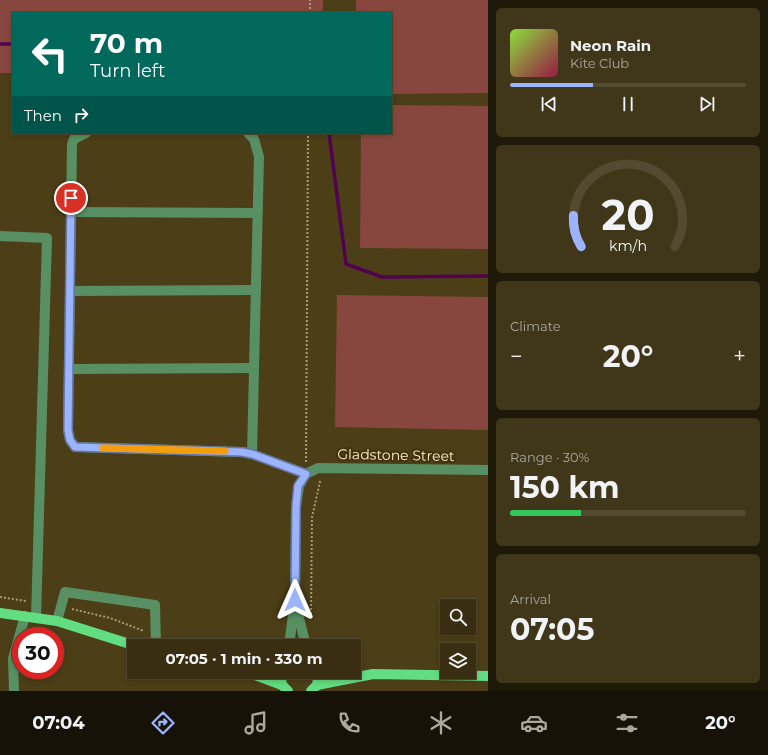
<!DOCTYPE html>
<meta charset="utf-8">
<style>
:root{--surface:#392e11;--page:#40361a;--text:#f1f3f6;--muted:#aba89f;--line:#534a31;--accent:#9cb4fd}
body{margin:0;font-family:Montserrat,sans-serif;background:var(--page);color:var(--text);height:100vh;display:flex;flex-direction:column;font-size:15px;white-space:nowrap}
*{box-sizing:border-box;margin:0}
p{font-size:13px;color:var(--muted)}
.icon{flex:none;width:22px;height:22px;fill:none;stroke:currentColor;stroke-width:2;stroke-linecap:round;stroke-linejoin:round}
.map{position:relative;flex:1;overflow:hidden}
.side{display:flex;flex-direction:column;gap:8px;padding:8px;background:#1f1909;width:280px}
.side>*{flex:none}
.hud{position:absolute;left:12px;top:12px;width:380px;height:122px;border-radius:0px;box-shadow:0 2px 6px #0003,0 0 0 1px var(--line);background:#00695c;color:#fff;overflow:hidden}
.fabs{position:absolute;left:440px;top:599px;display:grid;gap:8px}
.fabs a{display:grid;place-items:center;width:36px;height:36px;border-radius:0px;background:var(--surface);box-shadow:0 2px 6px #0003,0 0 0 1px var(--line);font-size:20px}
.speed{position:absolute;left:12px;top:627px;display:flex;gap:8px;font-size:20px;font-weight:700;text-align:center}
.speed>*{display:grid;place-content:center;width:52px;height:52px;border-radius:50%;background:var(--surface);box-shadow:0 2px 6px #0003,0 0 0 1px var(--line);line-height:1}
.speed .limit{border:6px solid #d22;background:#fff;color:#111}
.pin{position:absolute;display:grid;place-items:center;width:34px;height:34px;color:#fff;margin:-17px;border:2px solid #fff;border-radius:50%;box-shadow:0 1px 4px #0007}
.me{position:absolute;width:44px;margin:-22px;rotate:0deg;stroke-linejoin:round;filter:drop-shadow(0 0 3px #0008)}
.turn{display:flex;align-items:center;gap:14px;height:84px;padding:0 12px;font-size:18px}
.turn .icon{width:52px;height:52px;stroke-width:2.5}
.turn b{display:block;font-size:28px;line-height:34px}
.then{display:flex;align-items:center;height:38px;padding:0 12px;background:#0003;gap:8px;font-size:15px}
.big{font-size:30px;font-weight:700;line-height:1.1}
.side .widget{flex:1;display:flex;flex-direction:column;justify-content:center;gap:6px;min-width:0;padding:0 14px;border-radius:6px;background:var(--page)}
.side .dial{align-items:center;gap:0}
.dial svg{height:104px;overflow:visible;fill:none;stroke:var(--line);stroke-width:7;stroke-linecap:round;text-anchor:middle}
.dial text{fill:var(--text);stroke:none}
.song{display:flex;align-items:center;gap:12px}
.cover{width:48px;height:48px;border-radius:6px;background:linear-gradient(135deg,hsl(90 70% 55%),hsl(340 70% 35%))}
.played{height:4px;border-radius:2px;background:linear-gradient(90deg,var(--accent) 35%,var(--line) 35%)}
.keys{display:flex;justify-content:space-around;direction:ltr}
.heat{display:flex;justify-content:space-between;align-items:center;font-size:22px;direction:ltr}
.charge{height:6px;border-radius:3px;background:linear-gradient(90deg,#34c759 30%,var(--line) 0)}
.trip{position:absolute;left:127px;top:639px;width:234px;height:40px;border-radius:0px;background:var(--surface);box-shadow:0 2px 6px #0003,0 0 0 1px var(--line);font-weight:700;line-height:40px;text-align:center}
.dock{display:flex;height:64px;justify-content:space-around;align-items:center;background:#171207;color:var(--muted)}
.dock .icon{width:28px;height:28px}
.dock .active{color:var(--accent)}
.dock b{font-size:18px;color:var(--text)}
main{display:flex;flex:1;min-height:0}
.map>svg:first-child{display:block}
</style>
<main>
<div class="map">
<svg width="488" height="691" viewBox="0 0 488 691">
<rect width="100%" height="100%" fill="#4c3e17"/>
<!-- green -->
<g fill="#87473e">
<path d="M0,0H323V13H13V73H0Z"/>
<path d="M356,0H488V93L391,94V13H356Z"/>
<path d="M391,105L488,106V249L360,248L361,133H391Z"/>
<path d="M337,295L488,297V430L335,427Z"/>
</g>
<g fill="none" stroke-linecap="round" stroke-linejoin="round">
<!-- stream -->
<g stroke="#530151" stroke-width="3.5">
<path d="M0,44H13"/>
<path d="M329,133L346,264L382,277L488,276"/>
</g>
<!-- path -->
<g stroke="#a89a75" stroke-width="2" stroke-dasharray="2 2" stroke-linecap="butt">
<path d="M310,13V0"/>
<path d="M306,462L308,133"/>
<path d="M0,597L26,601"/>
<path d="M72,609L110,618L144,631"/>
<path d="M311,614L312,517L320,482L318,481"/>
<path d="M167,639L195,646"/>
</g>
<!-- minor -->
<g stroke="#589063" stroke-width="10">
<path d="M86,133L74,139L72,144L68,430L70,440L75,447L242,452L252,454L306,474"/>
<path d="M248,133L254,139L259,157L252,454"/>
<path d="M71,212L257,213"/>
<path d="M0,236L47,238L36,618"/>
<path d="M70,291L255,290"/>
<path d="M69,369L254,368"/>
<path d="M306,474L318,468L488,470"/>
<path d="M297,610L306,646"/>
<path d="M57,621L65,592L155,605L156,646"/>
<path d="M289,646L295,600L296,507L299,486L306,474"/>
<path d="M14,691L13,658L25,616"/>
</g>
<!-- major -->
<g stroke="#62dd81" stroke-width="10">
<path d="M0,613L57,621L136,646"/>
<path d="M247,672L282,685"/>
<path d="M280,672L282,685L288,691"/>
<path d="M317,685L373,674L488,676"/>
<path d="M311,691L317,685L319,672"/>
</g>
</g>
<g fill="none" stroke-linecap="round" stroke-linejoin="round">
<!-- route casing -->
<g stroke="#6575a4" stroke-width="10">
<path id="route" d="M71,198L68,430L70,440L75,447L242,452L252,454L306,474L298,486L296,507L295,600"/>
</g>
<!-- route -->
<use href="#route" stroke="#9cb4fd" stroke-width="7"/>
<!-- slow -->
<path stroke="#f59e0b" stroke-width="7" d="M103,448L225,451"/>
</g>
<g text-anchor="middle" stroke-width="4" stroke-linejoin="round" paint-order="stroke">
<!-- street labels -->
<g font-size="14" fill="#fef0cd" stroke="#41330b">
<text transform="translate(396 455) rotate(1)" y="5">Gladstone Street</text>
</g>
</g>
</svg>
<div class="fabs">
<a><svg class="icon" aria-label="search" viewBox="0 0 24 24"><circle cx="10" cy="10" r="6"/><path d="M15 15l6 6"/></svg></a>
<a><svg class="icon" aria-label="layers" viewBox="0 0 24 24"><path d="M12 4l9 5-9 5-9-5zM3 14l9 5 9-5"/></svg></a>
</div>
<div class="speed"><div class="limit">30</div></div>
<div class="pin" style="left:71px;top:198px;background:#d93025"><svg class="icon" aria-label="arrive" viewBox="0 0 24 24"><path d="M6 21V4h12l-3 4 3 4H6"/></svg></div>
<svg class="me" style="left:295px;top:600px" viewBox="-20 -20 40 40"><path d="M0-17L14 15 0 8-14 15z" fill="#9cb4fd" stroke="#fff" stroke-width="4"/></svg>
<div class="trip">07:05 · 1 min · 330 m</div>
<div class="hud">
<div class="turn"><svg class="icon" aria-label="left" viewBox="0 0 24 24"><path d="M17 20v-9H6M10 6l-5 5 5 5"/></svg><div><b>70 m</b>Turn left</div></div>
<div class="then">Then<svg class="icon" aria-label="right" viewBox="0 0 24 24"><path d="M7 20v-9h11M14 6l5 5-5 5"/></svg></div>
</div>
</div>
<section class="side">
<div class="widget">
<div class="song"><i class="cover"></i><div><b>Neon Rain</b><p>Kite Club</p></div></div>
<div class="played"></div>
<div class="keys"><svg class="icon" aria-label="previous" viewBox="0 0 24 24"><path d="M18 5L8 12l10 7zM5 5v14"/></svg><svg class="icon" aria-label="pause" viewBox="0 0 24 24"><path d="M8 5v14M16 5v14"/></svg><svg class="icon" aria-label="next" viewBox="0 0 24 24"><path d="M6 5l10 7-10 7zM19 5v14"/></svg></div>
</div>
<div class="widget dial"><svg viewBox="0 0 100 80">
<path d="M14 69A42 42 0 1 1 86 69"/>
<path d="M14 69A42 42 0 0 1 8 45" stroke="#9cb4fd"/>
<text x="50" y="56" font-size="32" font-weight="700">20</text>
<text x="50" y="72" font-size="11">km/h</text>
</svg></div>
<div class="widget"><p>Climate</p>
<div class="heat"><a>−</a><b class="big">20°</b><a>+</a></div>
</div>
<div class="widget"><p>Range · 30%</p><b class="big">150 km</b><div class="charge"></div></div>
<div class="widget"><p>Arrival</p><b class="big">07:05</b></div>
</section>
</main>
<nav class="dock">
<b>07:04</b>
<svg class="icon active" aria-label="directions" viewBox="0 0 24 24"><path d="M12 3l9 9-9 9-9-9zM9 14v-3h6M13 9l2 2-2 2"/></svg>
<svg class="icon" aria-label="music" viewBox="0 0 24 24"><path d="M9 18V5l10-2v13"/><circle cx="6" cy="18" r="3"/><circle cx="16" cy="16" r="3"/></svg>
<svg class="icon" aria-label="phone" viewBox="0 0 24 24"><path d="M5 4h4l2 5-3 2q2 4 5 5l2-3 5 2v4C11 20 4 13 5 4z"/></svg>
<svg class="icon" aria-label="climate" viewBox="0 0 24 24"><path d="M12 3v18M4 7l16 10M4 17L20 7"/></svg>
<svg class="icon" aria-label="car" viewBox="0 0 24 24"><path d="M5 17H2v-5l4-1 3-4h7l3 4 3 1v5h-3M9 17h6M6 11h13"/><circle cx="7" cy="17" r="2"/><circle cx="17" cy="17" r="2"/></svg>
<svg class="icon" aria-label="filters" viewBox="0 0 24 24"><path d="M4 7h16M4 17h16"/><circle cx="9" cy="7" r="2"/><circle cx="15" cy="17" r="2"/></svg>
<b>20°</b>
</nav>
